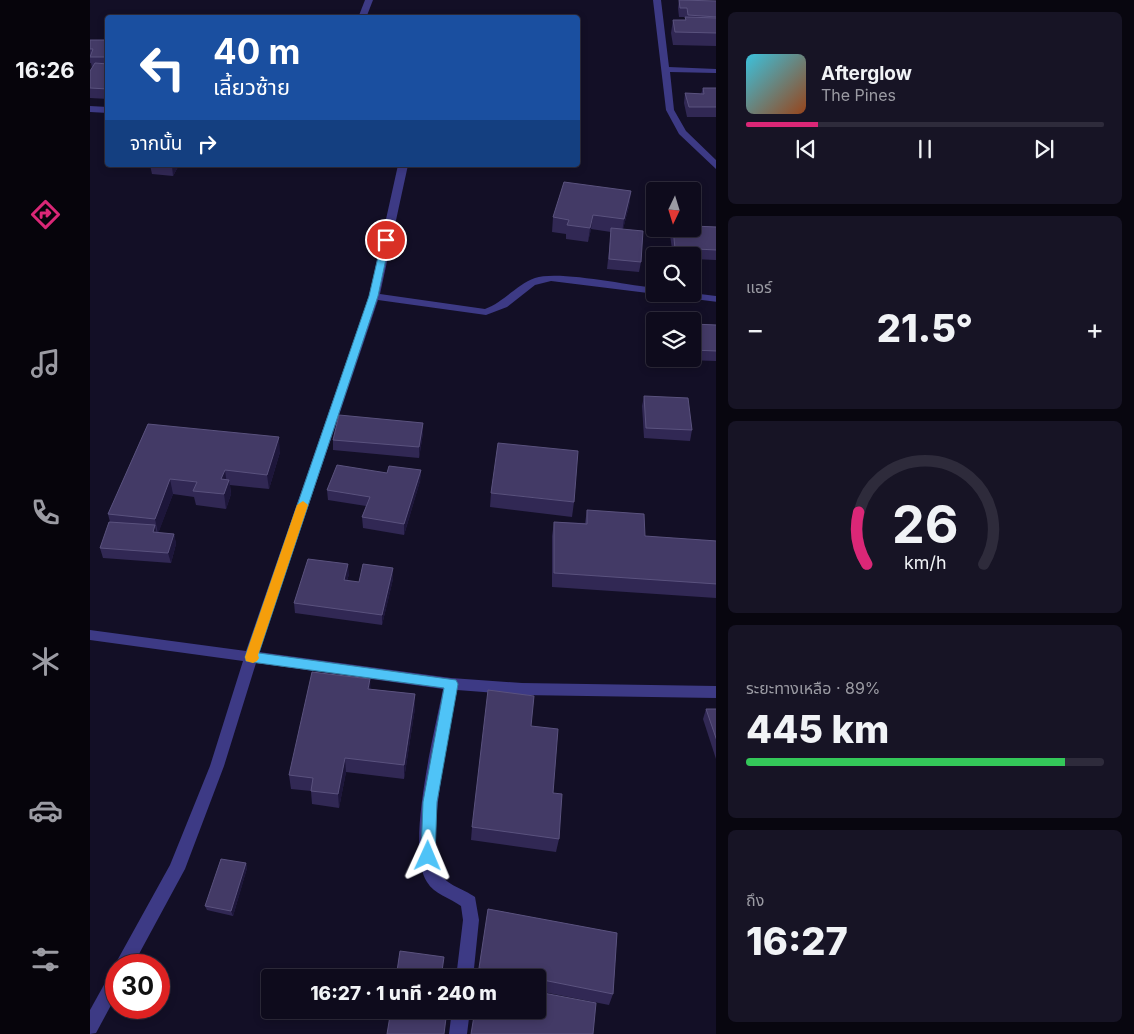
<!DOCTYPE html>
<html lang="th">
<meta charset="utf-8">
<style>
:root{--surface:#0e0b1c;--page:#171425;--text:#f1f3f6;--muted:#9b9ba3;--line:#2e2b3b;--accent:#db2777}
body{margin:0;font-family:Inter,"Noto Sans Thai",sans-serif;background:var(--page);color:var(--text);height:100vh;display:flex;flex-direction:column;font-size:19px;white-space:nowrap}
*{box-sizing:border-box;margin:0}
p{font-size:16px;color:var(--muted)}
.icon{flex:none;width:28px;height:28px;fill:none;stroke:currentColor;stroke-width:2;stroke-linecap:round;stroke-linejoin:round}
.map{position:relative;flex:1;overflow:hidden}
.drawer{display:flex;flex-direction:column;gap:12px;padding:12px;background:#08060f;width:418px}
.drawer>*{flex:none}
.banner{position:absolute;left:15px;top:15px;width:475px;height:152px;border-radius:5px;box-shadow:0 2px 8px #0003,0 0 0 1px var(--line);background:#1a4fa0;color:#fff;overflow:hidden}
.needle{width:32px;rotate:184deg}
.tools{position:absolute;left:556px;top:182px;display:grid;gap:10px}
.tools a{display:grid;place-items:center;width:55px;height:55px;border-radius:5px;background:var(--surface);box-shadow:0 2px 8px #0003,0 0 0 1px var(--line);font-size:25px}
.speed{position:absolute;left:15px;top:954px;display:flex;gap:10px;font-size:25px;font-weight:700;text-align:center}
.speed>*{display:grid;place-content:center;width:65px;height:65px;border-radius:50%;background:var(--surface);box-shadow:0 2px 8px #0003,0 0 0 1px var(--line);line-height:1}
.speed .limit{border:8px solid #d22;background:#fff;color:#111}
.pin{position:absolute;display:grid;place-items:center;width:42px;height:42px;color:#fff;margin:-21px;border:2px solid #fff;border-radius:50%;box-shadow:0 1px 5px #0007}
.me{position:absolute;width:55px;margin:-28px;rotate:1deg;stroke-linejoin:round;filter:drop-shadow(0 0 4px #0008)}
.turn{display:flex;align-items:center;gap:18px;height:105px;padding:0 25px;font-size:22px}
.turn .icon{width:65px;height:65px;stroke-width:2.5}
.turn b{display:block;font-size:35px;line-height:42px}
.then{display:flex;align-items:center;height:48px;padding:0 25px;background:#0003;gap:10px;font-size:19px}
.big{font-size:38px;font-weight:800;line-height:1.1}
.drawer .tile{flex:1;display:flex;flex-direction:column;justify-content:center;gap:8px;min-width:0;padding:0 18px;border-radius:8px;background:var(--page)}
.drawer .dial{align-items:center;gap:0}
.dial svg{height:130px;overflow:visible;fill:none;stroke:var(--line);stroke-width:7;stroke-linecap:round;text-anchor:middle}
.dial text{fill:var(--text);stroke:none}
.song{display:flex;align-items:center;gap:15px}
.cover{width:60px;height:60px;border-radius:8px;background:linear-gradient(135deg,hsl(190 70% 55%),hsl(20 70% 35%))}
.played{height:5px;border-radius:2px;background:linear-gradient(90deg,var(--accent) 20%,var(--line) 20%)}
.keys{display:flex;justify-content:space-around;direction:ltr}
.heat{display:flex;justify-content:space-between;align-items:center;font-size:28px;direction:ltr}
.charge{height:8px;border-radius:4px;background:linear-gradient(90deg,#34c759 89%,var(--line) 0)}
.trip{position:absolute;left:171px;top:969px;width:285px;height:50px;border-radius:5px;background:var(--surface);box-shadow:0 2px 8px #0003,0 0 0 1px var(--line);font-weight:800;line-height:50px;text-align:center}
main{display:flex;flex:1;min-height:0}
.dock{display:flex;flex-direction:column;width:90px;justify-content:space-around;align-items:center;background:#06040b;color:var(--muted)}
.dock .icon{width:35px;height:35px}
.dock .active{color:var(--accent)}
.dock b{font-size:22px;color:var(--text)}
.map>svg:first-child{display:block}
</style>
<main>
<nav class="dock">
<b>16:26</b>
<svg class="icon active" aria-label="directions" viewBox="0 0 24 24"><path d="M12 3l9 9-9 9-9-9zM9 14v-3h6M13 9l2 2-2 2"/></svg>
<svg class="icon" aria-label="music" viewBox="0 0 24 24"><path d="M9 18V5l10-2v13"/><circle cx="6" cy="18" r="3"/><circle cx="16" cy="16" r="3"/></svg>
<svg class="icon" aria-label="phone" viewBox="0 0 24 24"><path d="M5 4h4l2 5-3 2q2 4 5 5l2-3 5 2v4C11 20 4 13 5 4z"/></svg>
<svg class="icon" aria-label="climate" viewBox="0 0 24 24"><path d="M12 3v18M4 7l16 10M4 17L20 7"/></svg>
<svg class="icon" aria-label="car" viewBox="0 0 24 24"><path d="M5 17H2v-5l4-1 3-4h7l3 4 3 1v5h-3M9 17h6M6 11h13"/><circle cx="7" cy="17" r="2"/><circle cx="17" cy="17" r="2"/></svg>
<svg class="icon" aria-label="filters" viewBox="0 0 24 24"><path d="M4 7h16M4 17h16"/><circle cx="9" cy="7" r="2"/><circle cx="15" cy="17" r="2"/></svg>
</nav>
<div class="map">
<svg width="627" height="1034" viewBox="0 0 627 1034">
<rect width="100%" height="100%" fill="#130f26"/>
<g fill="none" stroke-linecap="round" stroke-linejoin="round">
<!-- minor -->
<g fill="#3d3a85" fill-rule="evenodd">
<path d="M275,0H283L276,18H268Z"/>
<path d="M563,0H571L579,67L627,69V73L580,72L584,110L596,131L627,161V170L589,134L576,110Z"/>
<path d="M0,106L18,107V113L0,112Z"/>
<path d="M308,165H318L290,294L395,309C414,302 426,285 445,278C467,270 538,285 565,288L566,294L461,281L445,285L417,307L396,315L288,300L169,652L361,678L432,683L627,686V698L432,695L367,690C361,724 334,848 350,873C356,885 374,889 385,897L389,920L383,978H366L373,920L371,906C360,898 344,894 337,882C315,848 345,730 353,689L166,663L134,766L95,869L43,965H26V967V965L28,959L80,865L120,766L153,661L0,640V630L156,651L279,296Z"/>
<path d="M602,293L627,296V302L588,297L583,294Z"/>
<path d="M26,972V996L6,1033L0,1034V1010L20,974Z"/>
<path d="M362,1010H380L377,1034H359Z"/>
</g>
</g>
<!-- wall -->
<g fill="#312854">
<path d="M589,0L627,1V46L583,45L581,33L583,20H595V17H589L588,8Z"/>
<path d="M0,40H18V99L0,98V71L2,68L1,63H0Z"/>
<path d="M613,88H627V117H597L594,103L595,93L611,94Z"/>
<path d="M60,165H89L83,176L62,174Z"/>
<path d="M541,191L539,206L533,229L551,262L549,272L517,269L521,232L501,229L498,242L476,239V234L462,232L463,217Z"/>
<path d="M627,227V260L602,259V256H583L580,235L581,229H602Z"/>
<path d="M564,322H565V359L562,332Z"/>
<path d="M602,324L627,325V361L569,359H602Z"/>
<path d="M554,396L602,430L600,441L554,438L552,406Z"/>
<path d="M333,423V433L329,458L243,450V440Z"/>
<path d="M58,424L190,452L179,489L140,485L141,494L136,509L106,505L104,497L83,494L68,533L84,534L86,544L81,563L13,558L10,548L20,522L18,514Z"/>
<path d="M331,470L330,481L314,535L273,528L272,517L276,506L238,500L237,490L297,473Z"/>
<path d="M401,493L484,502L482,517L400,507Z"/>
<path d="M497,510L555,536L627,541V598L462,587V536L464,522L495,523Z"/>
<path d="M259,574L257,581L269,582L303,579L292,625L205,613L204,603Z"/>
<path d="M280,689L325,694V708L314,779L256,772L249,808L222,804L221,791L201,789L199,775Z"/>
<path d="M616,709H627V762L613,719Z"/>
<path d="M441,726L469,839L466,852L381,840L382,827Z"/>
<path d="M156,863L157,868L143,916L117,910L115,906Z"/>
<path d="M398,909L527,933L523,994L519,1005L448,991V978H388Z"/>
</g>
<!-- shaded-wall -->
<g fill="#1d163a">
<path d="M82,165H89L83,176L82,166Z"/>
<path d="M541,191L539,206L532,233L534,219Z"/>
<path d="M503,215L501,229L498,242L500,228Z"/>
<path d="M333,423V433L329,458V447Z"/>
<path d="M189,437L190,452L179,489L177,475Z"/>
<path d="M135,470L137,485L131,479Z"/>
<path d="M331,470L330,481L314,535V524Z"/>
<path d="M80,479L83,494L68,534L65,519Z"/>
<path d="M139,480L141,494L136,509L134,494Z"/>
<path d="M65,525L67,535L63,532Z"/>
<path d="M84,534L86,544L81,563L78,553Z"/>
<path d="M258,564L259,574L254,590V580Z"/>
<path d="M303,568V579L292,625V615Z"/>
<path d="M280,679L281,693L278,689Z"/>
<path d="M325,694V708L314,779V765Z"/>
<path d="M255,758L256,772L249,808L248,794Z"/>
<path d="M156,863L157,868L143,916L141,911Z"/>
</g>
<!-- building -->
<g fill="#433a66" stroke="#5a527e">
<path d="M589,0L627,1V17L598,15L597,8H590Z"/>
<path d="M595,17L627,18V33L585,32L583,20H596Z"/>
<path d="M0,40H18V57H0L3,49H0Z"/>
<path d="M5,63L18,64V89L0,88V71Z"/>
<path d="M613,88H627V107H599L595,93L614,94Z"/>
<path d="M474,182L541,191L534,219L503,215L500,228L477,225L479,220L463,217Z"/>
<path d="M602,226L627,227V250L585,248L583,229H602Z"/>
<path d="M521,228L553,231L551,262L519,259Z"/>
<path d="M602,324L627,325V351L602,350Z"/>
<path d="M554,396L598,398L602,430L556,428Z"/>
<path d="M249,415L333,423L329,447L243,440Z"/>
<path d="M58,424L189,437L177,475L135,470L131,479L139,480L134,494L103,491L107,482L80,479L65,519L18,514Z"/>
<path d="M408,443L488,451L484,502L401,493Z"/>
<path d="M247,465L297,473L299,466L331,470L314,524L272,517L280,497L237,490Z"/>
<path d="M497,510L554,514L555,536L627,541V584L464,573V522L497,524Z"/>
<path d="M19,522L65,525L63,532L84,534L78,553L10,548Z"/>
<path d="M218,559L258,564L254,580L269,582L273,564L303,568L292,615L204,603Z"/>
<path d="M222,672L280,679L278,689L325,694L314,765L255,758L248,794L221,791L223,778L199,775Z"/>
<path d="M398,690L444,696L441,726L468,729L463,793L472,794L469,839L382,827Z"/>
<path d="M616,709H627V741Z"/>
<path d="M131,859L156,863L141,911L115,906Z"/>
<path d="M398,909L527,933L523,994L448,979V978H438L389,968Z"/>
<path d="M310,951L354,957L351,978H306Z"/>
<path d="M448,992L506,1003L503,1034H381L385,1010H448Z"/>
<path d="M301,1010H347V1017L356,1018L354,1034H297Z"/>
</g>
<!-- route -->
<path fill="#4fc3f7" stroke="#337fa1" d="M296,237L300,240L288,296L169,653L366,680L368,684L347,802L345,856L343,860L338,862L333,860L331,856L333,802L354,688L161,662L156,661L155,657L279,296L292,240Z"/>
<!-- slow -->
<path fill="#f59e0b" d="M213,501L218,505L168,655L169,658L167,661L163,663L156,661L155,657L207,505Z"/>
</svg>
<div class="tools">
<a><svg class="needle" viewBox="-14 -14 28 28"><path d="M0-13l5 13h-10z" fill="#e53935"/><path d="M0 13l5-13h-10z" fill="#9b9ba3"/></svg></a>
<a><svg class="icon" aria-label="search" viewBox="0 0 24 24"><circle cx="10" cy="10" r="6"/><path d="M15 15l6 6"/></svg></a>
<a><svg class="icon" aria-label="layers" viewBox="0 0 24 24"><path d="M12 4l9 5-9 5-9-5zM3 14l9 5 9-5"/></svg></a>
</div>
<div class="speed"><div class="limit">30</div></div>
<div class="pin" style="left:296px;top:240px;background:#d93025"><svg class="icon" aria-label="arrive" viewBox="0 0 24 24"><path d="M6 21V4h12l-3 4 3 4H6"/></svg></div>
<svg class="me" style="left:338px;top:856px" viewBox="-20 -20 40 40"><path d="M0-17L14 15 0 8-14 15z" fill="#4fc3f7" stroke="#fff" stroke-width="4"/></svg>
<div class="trip">16:27 · 1 นาที · 240 m</div>
<div class="banner">
<div class="turn"><svg class="icon" aria-label="left" viewBox="0 0 24 24"><path d="M17 20v-9H6M10 6l-5 5 5 5"/></svg><div><b>40 m</b>เลี้ยวซ้าย</div></div>
<div class="then">จากนั้น<svg class="icon" aria-label="right" viewBox="0 0 24 24"><path d="M7 20v-9h11M14 6l5 5-5 5"/></svg></div>
</div>
</div>
<section class="drawer">
<div class="tile">
<div class="song"><i class="cover"></i><div><b>Afterglow</b><p>The Pines</p></div></div>
<div class="played"></div>
<div class="keys"><svg class="icon" aria-label="previous" viewBox="0 0 24 24"><path d="M18 5L8 12l10 7zM5 5v14"/></svg><svg class="icon" aria-label="pause" viewBox="0 0 24 24"><path d="M8 5v14M16 5v14"/></svg><svg class="icon" aria-label="next" viewBox="0 0 24 24"><path d="M6 5l10 7-10 7zM19 5v14"/></svg></div>
</div>
<div class="tile"><p>แอร์</p>
<div class="heat"><a>−</a><b class="big">21.5°</b><a>+</a></div>
</div>
<div class="tile dial"><svg viewBox="0 0 100 80">
<path d="M14 69A42 42 0 1 1 86 69"/>
<path d="M14 69A42 42 0 0 1 9 37" stroke="#db2777"/>
<text x="50" y="56" font-size="32" font-weight="700">26</text>
<text x="50" y="72" font-size="11">km/h</text>
</svg></div>
<div class="tile"><p>ระยะทางเหลือ · 89%</p><b class="big">445 km</b><div class="charge"></div></div>
<div class="tile"><p>ถึง</p><b class="big">16:27</b></div>
</section>
</main>
